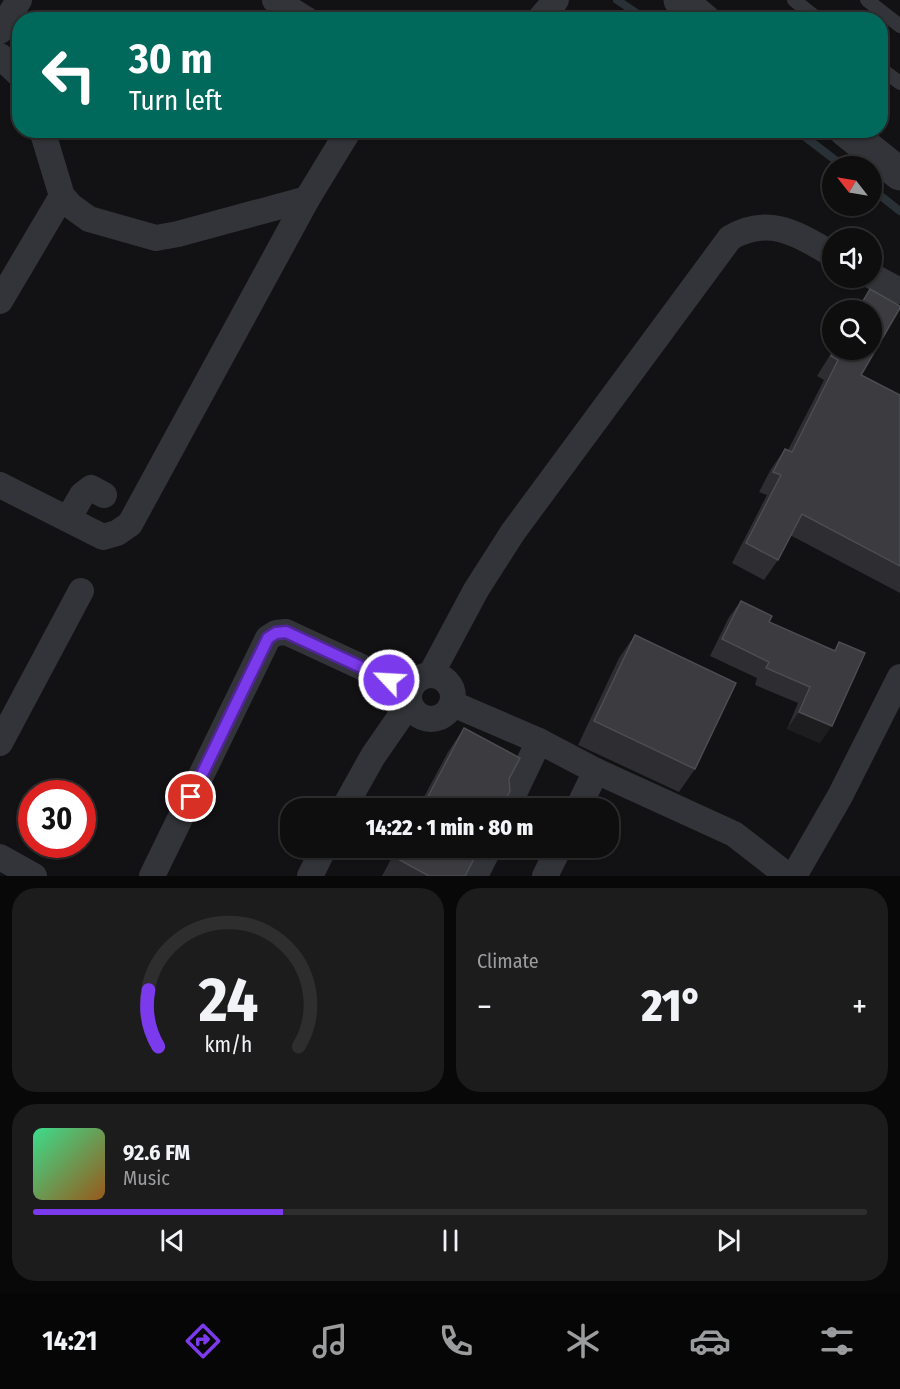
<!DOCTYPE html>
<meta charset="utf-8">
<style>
:root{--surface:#0e0e0f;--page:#1c1c1d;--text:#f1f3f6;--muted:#9b9c9e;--line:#2e2e2f;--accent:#7c3aed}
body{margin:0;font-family:"Fira Sans Condensed",sans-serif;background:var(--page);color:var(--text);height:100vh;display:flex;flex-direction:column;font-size:22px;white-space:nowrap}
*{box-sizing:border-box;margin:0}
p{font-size:20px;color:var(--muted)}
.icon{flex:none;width:33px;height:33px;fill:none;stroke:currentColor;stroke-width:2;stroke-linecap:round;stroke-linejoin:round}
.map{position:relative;height:876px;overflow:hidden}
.sheet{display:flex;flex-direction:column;gap:12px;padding:12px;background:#080808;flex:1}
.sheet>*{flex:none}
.top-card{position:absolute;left:12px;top:12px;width:876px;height:126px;border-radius:24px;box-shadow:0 2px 4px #0004,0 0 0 2px var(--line);background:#00695c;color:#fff;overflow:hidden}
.needle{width:39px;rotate:301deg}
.controls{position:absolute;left:822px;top:156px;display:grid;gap:12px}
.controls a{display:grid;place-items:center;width:60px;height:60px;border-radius:50%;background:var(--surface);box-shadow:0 2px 4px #0004,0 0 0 2px var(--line);font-size:30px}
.speed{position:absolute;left:18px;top:780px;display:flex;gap:12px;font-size:30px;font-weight:700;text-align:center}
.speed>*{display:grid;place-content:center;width:78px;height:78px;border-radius:50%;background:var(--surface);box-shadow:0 2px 4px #0004,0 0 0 2px var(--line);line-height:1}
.speed .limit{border:9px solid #d22;background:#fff;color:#111}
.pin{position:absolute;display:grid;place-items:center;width:51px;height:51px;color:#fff;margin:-26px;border:3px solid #fff;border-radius:50%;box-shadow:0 2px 6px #0007}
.me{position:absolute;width:66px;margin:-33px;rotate:295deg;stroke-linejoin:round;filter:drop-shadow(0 0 4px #0008)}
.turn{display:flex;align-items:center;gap:21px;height:126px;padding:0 18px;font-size:27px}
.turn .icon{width:78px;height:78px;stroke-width:2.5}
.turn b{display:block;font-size:42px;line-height:51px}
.big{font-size:45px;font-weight:800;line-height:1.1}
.sheet .widget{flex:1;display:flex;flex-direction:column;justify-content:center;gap:9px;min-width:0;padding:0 21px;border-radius:24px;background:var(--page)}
.sheet .dial{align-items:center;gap:0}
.dial svg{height:156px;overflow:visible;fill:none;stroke:var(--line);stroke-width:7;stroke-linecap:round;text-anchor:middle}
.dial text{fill:var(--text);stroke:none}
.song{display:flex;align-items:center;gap:18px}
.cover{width:72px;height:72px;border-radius:9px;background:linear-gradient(135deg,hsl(150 70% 55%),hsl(30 70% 35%))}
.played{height:6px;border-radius:3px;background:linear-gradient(90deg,var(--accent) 30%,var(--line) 30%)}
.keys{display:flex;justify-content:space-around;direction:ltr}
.heat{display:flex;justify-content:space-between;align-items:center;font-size:33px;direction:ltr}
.sheet .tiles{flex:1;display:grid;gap:12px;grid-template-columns:1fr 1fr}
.widget:last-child{grid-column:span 2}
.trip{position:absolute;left:280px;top:798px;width:339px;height:60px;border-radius:24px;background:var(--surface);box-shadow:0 2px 4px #0004,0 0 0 2px var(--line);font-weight:800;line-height:60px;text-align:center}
.dock{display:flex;height:96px;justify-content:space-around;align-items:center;background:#060606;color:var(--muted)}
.dock .icon{width:42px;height:42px}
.dock .on{color:var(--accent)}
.dock b{font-size:27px;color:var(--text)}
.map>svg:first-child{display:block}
</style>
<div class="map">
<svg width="900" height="876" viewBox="0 0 900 876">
<rect width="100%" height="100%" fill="#121214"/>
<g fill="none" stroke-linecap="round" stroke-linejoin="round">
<!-- stream -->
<g stroke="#293137" stroke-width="8">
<path d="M617,0L647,20"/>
<path d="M796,130L843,166"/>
<path d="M872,189L900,211"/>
</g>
<!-- service -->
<g stroke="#333439" stroke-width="14">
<path d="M794,0L819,20"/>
<path d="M867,0L900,26"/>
<path d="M880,68L900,83"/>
</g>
<!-- minor -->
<g stroke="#333439" stroke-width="26">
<path d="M275,0L307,20"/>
<path d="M539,20L556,0"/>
<path d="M0,31L19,0"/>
<path d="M0,56L20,75"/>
<path d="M42,130L62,196L71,206L89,219L156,238L178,234L307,199"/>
<path d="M872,276L900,291"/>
<path d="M0,301L62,196"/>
<path d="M0,485L103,537L117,533L130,524L307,199L349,130"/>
<path d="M68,519L82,495L91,488L104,495"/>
<path d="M431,674L476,590L513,532L730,238C769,215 797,234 832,254"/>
<circle cx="431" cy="697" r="22"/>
<path d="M453,704L539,741L596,771L734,834L788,876"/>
<path d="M0,743L81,591"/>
<path d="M344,808L373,756L409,704"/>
<path d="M507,808L539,741"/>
<path d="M578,808L596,771"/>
<path d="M0,857L34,876"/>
<path d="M152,876L268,638L276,633L286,632L409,689"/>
<path d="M310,876L324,848"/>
<path d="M475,876L489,848"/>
<path d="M545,876L559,848"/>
<path d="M794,876L840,796L900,677"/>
</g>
<!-- tertiary -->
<g stroke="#333439" stroke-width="33">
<path d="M680,0L704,20"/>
<path d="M845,130L900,174"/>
</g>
</g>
<!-- wall -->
<g fill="#2e2e32">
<path d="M870,289L900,306V308L861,375L900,395V593L790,535L778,560L764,580L732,563L767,495L759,492L771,469L785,449L788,450L824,380L817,376L833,350H872V310H856Z"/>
<path d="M741,601L769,622L834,651L839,642L820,743L787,729L798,703L755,685L757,678L710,656L729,617Z"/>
<path d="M635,635L695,769L679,792L578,745L619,658Z"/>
<path d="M464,728L509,779L501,808H418L448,752Z"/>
<path d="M397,848H478L465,876H382Z"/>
</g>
<!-- shaded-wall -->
<path fill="#1d1d20" d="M799,712L832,726L820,743L787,729Z"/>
<!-- building -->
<g fill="#3b3b40" stroke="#4b4d52" stroke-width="1.5">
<path d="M870,289L900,306V308L861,375L900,395V566L802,514L778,560L746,543L781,475L773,472L785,449L792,452L838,360L831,356L835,350H872V310H858Z"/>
<path d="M741,601L772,616L769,622L835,651L839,642L865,653L832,726L799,712L810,687L766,668L769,662L722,639Z"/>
<path d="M635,635L736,683L695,769L594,721Z"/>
<path d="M464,728L520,758L509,779L510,791L501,808H422Z"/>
<path d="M401,848H478L476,855L465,876H429L396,858Z"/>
</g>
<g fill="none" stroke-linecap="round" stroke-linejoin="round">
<!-- route casing -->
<g stroke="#51269a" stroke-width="15">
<path id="route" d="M191,797L268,638L276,633L286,632L389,680"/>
</g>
<!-- route -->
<use href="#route" stroke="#7c3aed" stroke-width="10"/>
</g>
</svg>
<div class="controls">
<a><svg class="needle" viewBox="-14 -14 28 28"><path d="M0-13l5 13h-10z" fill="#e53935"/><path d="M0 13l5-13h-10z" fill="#9b9c9e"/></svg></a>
<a><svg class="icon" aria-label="sound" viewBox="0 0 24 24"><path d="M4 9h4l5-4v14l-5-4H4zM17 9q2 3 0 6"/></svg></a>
<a><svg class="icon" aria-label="search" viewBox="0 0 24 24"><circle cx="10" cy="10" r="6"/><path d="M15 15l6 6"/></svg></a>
</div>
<div class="speed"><div class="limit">30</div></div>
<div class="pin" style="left:191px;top:797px;background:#d93025"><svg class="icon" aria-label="arrive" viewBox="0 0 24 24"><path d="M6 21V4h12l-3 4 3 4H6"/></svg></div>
<svg class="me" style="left:389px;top:680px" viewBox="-20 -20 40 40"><circle r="17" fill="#7c3aed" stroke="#fff" stroke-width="3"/><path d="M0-11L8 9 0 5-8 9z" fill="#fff"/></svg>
<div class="trip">14:22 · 1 min · 80 m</div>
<div class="top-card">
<div class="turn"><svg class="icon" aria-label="left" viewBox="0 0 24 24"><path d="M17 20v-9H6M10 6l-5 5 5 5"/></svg><div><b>30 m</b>Turn left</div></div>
</div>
</div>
<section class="sheet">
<div class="tiles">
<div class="widget dial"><svg viewBox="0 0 100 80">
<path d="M14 69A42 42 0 1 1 86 69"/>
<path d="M14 69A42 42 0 0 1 9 40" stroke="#7c3aed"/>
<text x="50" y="56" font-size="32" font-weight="700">24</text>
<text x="50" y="72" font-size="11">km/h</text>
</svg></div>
<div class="widget"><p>Climate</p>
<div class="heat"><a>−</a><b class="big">21°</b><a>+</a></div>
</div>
<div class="widget">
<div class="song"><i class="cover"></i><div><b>92.6 FM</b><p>Music</p></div></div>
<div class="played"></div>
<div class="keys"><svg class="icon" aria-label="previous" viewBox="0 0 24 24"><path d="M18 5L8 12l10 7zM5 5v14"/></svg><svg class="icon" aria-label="pause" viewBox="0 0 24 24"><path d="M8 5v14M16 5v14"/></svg><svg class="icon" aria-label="next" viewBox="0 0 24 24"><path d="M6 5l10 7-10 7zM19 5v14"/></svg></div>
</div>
</div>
</section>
<nav class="dock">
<b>14:21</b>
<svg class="icon on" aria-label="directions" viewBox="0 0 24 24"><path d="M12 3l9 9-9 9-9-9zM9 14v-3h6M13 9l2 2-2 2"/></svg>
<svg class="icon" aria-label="music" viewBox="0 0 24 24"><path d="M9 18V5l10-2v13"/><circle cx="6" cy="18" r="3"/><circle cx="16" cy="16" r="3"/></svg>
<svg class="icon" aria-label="phone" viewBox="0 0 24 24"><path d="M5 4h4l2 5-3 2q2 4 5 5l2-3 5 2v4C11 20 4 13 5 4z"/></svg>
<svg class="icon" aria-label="climate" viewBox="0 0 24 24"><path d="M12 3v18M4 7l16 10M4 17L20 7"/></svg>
<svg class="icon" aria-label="car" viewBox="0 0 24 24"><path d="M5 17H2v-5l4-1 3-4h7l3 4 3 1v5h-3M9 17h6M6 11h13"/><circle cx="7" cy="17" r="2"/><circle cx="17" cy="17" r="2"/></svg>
<svg class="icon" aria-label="filters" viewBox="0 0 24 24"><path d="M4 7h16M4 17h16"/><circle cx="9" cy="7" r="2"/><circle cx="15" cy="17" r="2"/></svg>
</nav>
